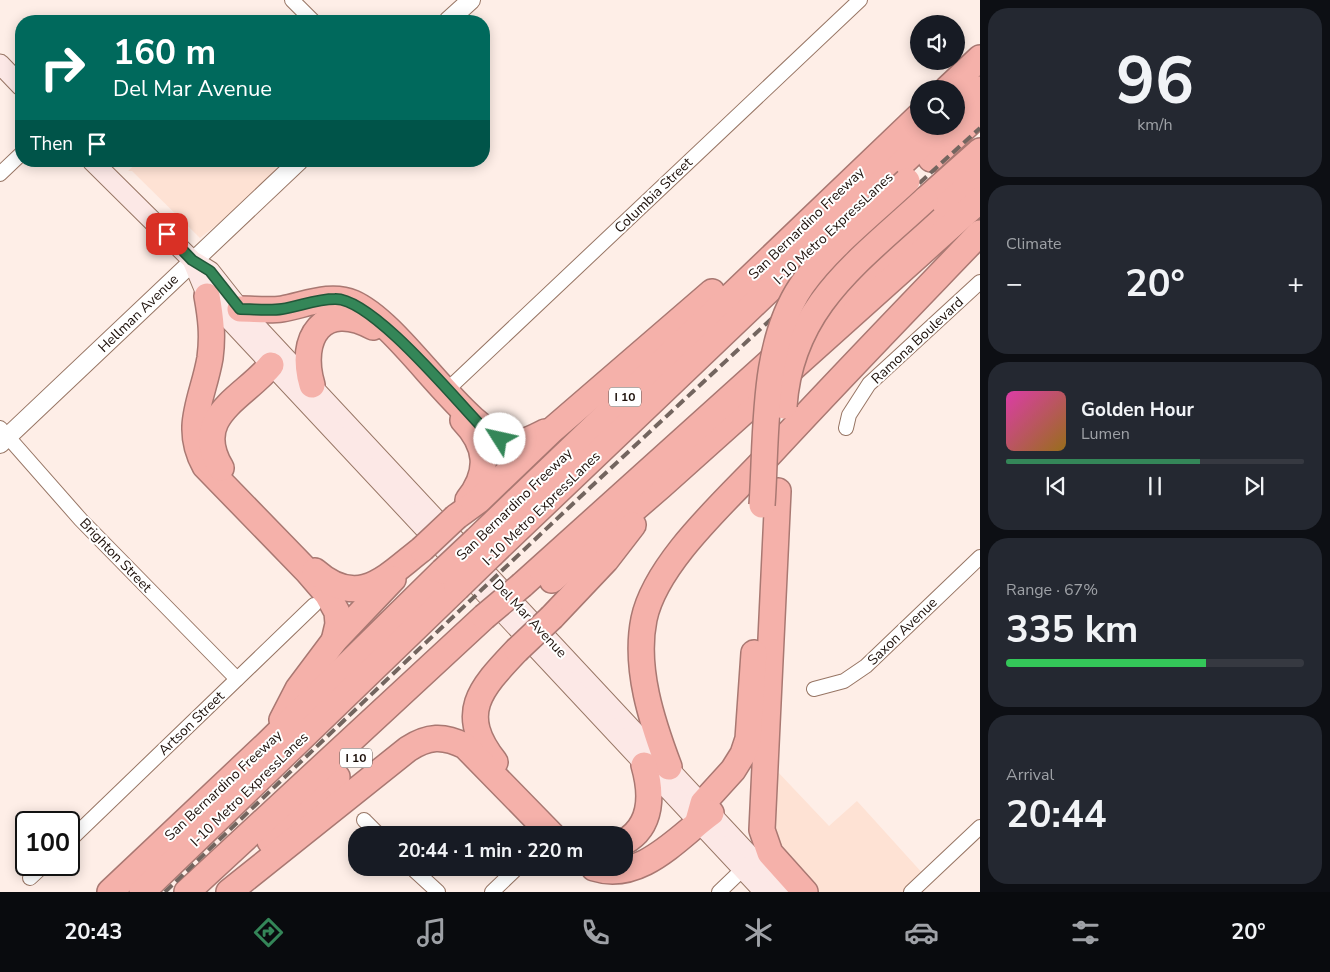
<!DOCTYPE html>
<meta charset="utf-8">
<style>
:root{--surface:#171b24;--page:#242831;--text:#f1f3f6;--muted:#9ea1a6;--line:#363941;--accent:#348658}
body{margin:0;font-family:"Nunito Sans",sans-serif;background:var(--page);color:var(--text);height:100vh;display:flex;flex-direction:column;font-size:19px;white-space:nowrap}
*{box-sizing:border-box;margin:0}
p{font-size:16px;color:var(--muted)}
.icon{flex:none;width:28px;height:28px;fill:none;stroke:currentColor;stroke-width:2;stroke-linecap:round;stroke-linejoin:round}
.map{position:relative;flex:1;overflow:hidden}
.side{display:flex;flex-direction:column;gap:8px;padding:8px;background:#0d0f14;width:350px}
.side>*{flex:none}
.hud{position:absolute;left:15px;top:15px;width:475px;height:152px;border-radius:20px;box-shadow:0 2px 12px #0003;background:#00695c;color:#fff;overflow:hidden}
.controls{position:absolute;left:910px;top:15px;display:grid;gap:10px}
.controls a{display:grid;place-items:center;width:55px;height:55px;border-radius:50%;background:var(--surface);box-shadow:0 2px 12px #0003;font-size:25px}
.speed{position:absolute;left:15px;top:811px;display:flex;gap:10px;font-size:25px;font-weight:700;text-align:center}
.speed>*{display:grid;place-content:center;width:65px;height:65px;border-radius:50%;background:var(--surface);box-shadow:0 2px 12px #0003;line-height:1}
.speed .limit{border:2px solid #111;border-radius:8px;background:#fff;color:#111}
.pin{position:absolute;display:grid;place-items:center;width:42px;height:42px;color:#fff;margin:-21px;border-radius:10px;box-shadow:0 2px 8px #0006}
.me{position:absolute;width:55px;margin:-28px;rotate:305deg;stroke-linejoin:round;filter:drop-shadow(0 0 4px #0008)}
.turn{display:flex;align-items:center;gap:18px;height:105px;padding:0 15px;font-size:22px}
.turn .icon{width:65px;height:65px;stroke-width:2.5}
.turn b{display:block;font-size:35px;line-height:42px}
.then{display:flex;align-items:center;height:48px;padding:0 15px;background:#0003;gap:10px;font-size:19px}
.big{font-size:38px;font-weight:700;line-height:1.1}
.side .tile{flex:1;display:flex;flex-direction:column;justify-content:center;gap:8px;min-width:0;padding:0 18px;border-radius:20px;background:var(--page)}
.side .dial{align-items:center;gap:0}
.dial b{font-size:65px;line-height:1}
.song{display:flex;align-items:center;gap:15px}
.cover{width:60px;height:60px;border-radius:8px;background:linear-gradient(135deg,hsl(320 70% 55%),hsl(40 70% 35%))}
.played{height:5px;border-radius:2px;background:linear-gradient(90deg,var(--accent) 65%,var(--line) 65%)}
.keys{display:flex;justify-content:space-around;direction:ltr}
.heat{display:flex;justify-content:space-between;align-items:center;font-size:28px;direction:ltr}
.charge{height:8px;border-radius:4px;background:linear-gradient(90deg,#34c759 67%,var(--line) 0)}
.trip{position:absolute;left:348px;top:826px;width:285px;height:50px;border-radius:20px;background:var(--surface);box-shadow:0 2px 12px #0003;font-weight:700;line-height:50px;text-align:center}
.tabs{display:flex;height:80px;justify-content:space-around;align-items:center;background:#090b0e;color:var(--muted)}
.tabs .icon{width:35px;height:35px}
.tabs .on{color:var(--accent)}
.tabs b{font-size:22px;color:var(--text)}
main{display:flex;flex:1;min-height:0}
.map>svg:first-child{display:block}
</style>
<main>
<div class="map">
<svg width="980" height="892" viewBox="0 0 980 892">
<rect width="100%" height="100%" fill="#feeee7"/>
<!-- built -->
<g fill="#fee2d4">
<path d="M139,161H269L282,174L200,238L132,171H128Z"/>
<path d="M775,769L829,826L857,801L924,875L904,892H811L772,833Z"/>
</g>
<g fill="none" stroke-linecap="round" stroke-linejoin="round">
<!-- minor casing -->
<g stroke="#977564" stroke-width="16">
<g id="minor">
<path d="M292,0L313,21"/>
<path d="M0,174L21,154"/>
<path d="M446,391L860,0"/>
<path d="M0,428L81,520L237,679"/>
<path d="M846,428L849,415L869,384L980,282"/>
<path d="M814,689L844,681L866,666L980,557"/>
<path d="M364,820L379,835"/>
<path d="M69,841L314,605"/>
<path d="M412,868L438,892"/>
<path d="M30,878L44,865"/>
<path d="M492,892L517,868"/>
<path d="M719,892L743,869"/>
<path d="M911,892L980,827"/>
</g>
</g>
<!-- tertiary casing -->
<g stroke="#977564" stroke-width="20">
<g id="tertiary">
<path d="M448,21L471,0"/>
<path d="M0,444L299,161"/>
</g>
</g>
<!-- secondary casing -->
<g stroke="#977564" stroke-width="21">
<g id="secondary">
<path d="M0,64L21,86"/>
<path d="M92,161L192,260L210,271L240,309L784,892"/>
<path d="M192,260L207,296L764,892"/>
</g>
</g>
<!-- motorway casing -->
<g stroke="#a97872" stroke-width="28">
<g id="motorway">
<path d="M947,89L980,58"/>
<path d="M956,112L980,89"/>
<path d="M931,159L980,113"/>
<path d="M925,200L980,151"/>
<path d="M207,296C211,318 213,336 210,358C203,399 183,426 205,466L308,572L327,594L337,612L338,624L334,641"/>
<path d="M240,309C254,309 269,311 282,309C305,305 330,293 353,303C405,326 467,440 516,442C525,443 537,436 545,432"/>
<path d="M814,323L980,176"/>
<path d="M312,385C298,338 323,300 373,327"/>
<path d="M463,420C488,446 490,472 468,500"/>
<path d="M221,468C190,416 244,398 271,365"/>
<path d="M778,491L762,830L770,853L805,892"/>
<path d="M456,517L478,501L552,430L712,292"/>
<path d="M477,539L919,116"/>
<path d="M492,554L941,126"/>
<path d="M315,571C359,610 386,577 422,549"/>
<path d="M552,580L661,486L980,200"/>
<path d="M522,585L784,349"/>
<path d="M552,617L606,560L633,525"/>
<path d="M282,720L298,689L334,641L393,579"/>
<path d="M495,762C456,713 481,688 517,650"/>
<path d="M669,767C652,722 634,668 644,619C656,562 727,500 766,458C836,382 908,308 980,233"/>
<path d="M698,821L703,803L733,770L743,754L748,739L754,653"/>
<path d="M270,841L337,777"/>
<path d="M624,842C653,826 652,793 644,765"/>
<path d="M594,868C641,883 678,837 711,813"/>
<path d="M110,892L269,742L443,571"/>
<path d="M142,892L457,588"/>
<path d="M187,892L484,617"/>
<path d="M229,892L408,749C428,736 443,735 465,746L552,835"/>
</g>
</g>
<!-- minor -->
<use href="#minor" stroke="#fff" stroke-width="14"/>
<!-- tertiary -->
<use href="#tertiary" stroke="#fff" stroke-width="18"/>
<!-- secondary -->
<use href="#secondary" stroke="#fce8e6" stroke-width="19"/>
<!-- motorway -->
<use href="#motorway" stroke="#f5b1aa" stroke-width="25"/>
<!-- rail -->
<path stroke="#73655f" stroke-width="4" stroke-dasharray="10 5" stroke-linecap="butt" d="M165,892C433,634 704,378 980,128"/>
<!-- motorway-bridge casing -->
<g stroke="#a97872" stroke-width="28" stroke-linecap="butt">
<g id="motorway-bridge">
<path d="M784,406C791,307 858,262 925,200"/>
<path d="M762,505C767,435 761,345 802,285C828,248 874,212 907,181"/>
<path d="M422,549L456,517"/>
<path d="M443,571L477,539"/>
<path d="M457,588L492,554"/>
<path d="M484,617L522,585"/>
<path d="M517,650L552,617"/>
</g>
</g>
<!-- motorway-bridge -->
<use href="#motorway-bridge" stroke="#f5b1aa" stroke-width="25"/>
</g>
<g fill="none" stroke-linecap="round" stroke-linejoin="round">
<!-- route casing -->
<g stroke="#225739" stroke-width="12">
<path id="route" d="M167,234L192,260L210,271L240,309C254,309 269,311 282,309C300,306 317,299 335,299C372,298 454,398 482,427L500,439"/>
</g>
<!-- route -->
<use href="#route" stroke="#348658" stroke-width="9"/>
</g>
<g text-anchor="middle" stroke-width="4" stroke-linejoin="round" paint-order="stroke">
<!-- shield labels -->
<g fill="#fff" stroke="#605753" stroke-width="1">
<rect x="609" y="387.5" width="32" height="19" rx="4"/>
<rect x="340" y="748.5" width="32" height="19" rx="4"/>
</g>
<g font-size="12" font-weight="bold" fill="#1c0f09">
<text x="625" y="401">I 10</text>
<text x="356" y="762">I 10</text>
</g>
<!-- street labels -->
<g font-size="14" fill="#1c0f09" stroke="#fff">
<text transform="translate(653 195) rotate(-44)" y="5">Columbia Street</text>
<text transform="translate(806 223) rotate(-44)" y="5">San Bernardino Freeway</text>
<text transform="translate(833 228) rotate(-43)" y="5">I-10 Metro ExpressLanes</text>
<text transform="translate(138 313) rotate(-44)" y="5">Hellman Avenue</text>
<text transform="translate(917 340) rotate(-43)" y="5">Ramona Boulevard</text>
<text transform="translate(514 504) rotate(-44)" y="5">San Bernardino Freeway</text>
<text transform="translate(541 508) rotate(-44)" y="5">I-10 Metro ExpressLanes</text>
<text transform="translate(116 555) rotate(46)" y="5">Brighton Street</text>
<text transform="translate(530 618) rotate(47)" y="5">Del Mar Avenue</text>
<text transform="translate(902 631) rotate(-44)" y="5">Saxon Avenue</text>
<text transform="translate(191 723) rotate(-44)" y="5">Artson Street</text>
<text transform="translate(223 785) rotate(-43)" y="5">San Bernardino Freeway</text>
<text transform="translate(249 789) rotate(-44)" y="5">I-10 Metro ExpressLanes</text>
</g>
</g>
</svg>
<div class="controls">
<a><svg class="icon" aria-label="sound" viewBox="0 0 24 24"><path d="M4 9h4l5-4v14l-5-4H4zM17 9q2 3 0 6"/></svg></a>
<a><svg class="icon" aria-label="search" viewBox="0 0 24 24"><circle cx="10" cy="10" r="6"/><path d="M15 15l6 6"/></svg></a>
</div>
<div class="speed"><div class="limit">100</div></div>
<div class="pin" style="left:167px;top:234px;background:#d93025"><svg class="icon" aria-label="arrive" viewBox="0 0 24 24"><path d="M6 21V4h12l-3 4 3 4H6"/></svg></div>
<svg class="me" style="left:500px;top:439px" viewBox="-20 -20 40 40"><circle r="19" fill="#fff"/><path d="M0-13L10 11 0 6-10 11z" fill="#348658"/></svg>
<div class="trip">20:44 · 1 min · 220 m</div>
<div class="hud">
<div class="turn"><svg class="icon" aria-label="right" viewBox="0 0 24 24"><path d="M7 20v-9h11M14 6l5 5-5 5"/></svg><div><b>160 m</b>Del Mar Avenue</div></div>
<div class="then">Then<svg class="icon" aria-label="arrive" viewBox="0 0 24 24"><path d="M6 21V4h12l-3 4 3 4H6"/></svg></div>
</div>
</div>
<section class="side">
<div class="tile dial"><b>96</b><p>km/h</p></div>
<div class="tile"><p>Climate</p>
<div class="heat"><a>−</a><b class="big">20°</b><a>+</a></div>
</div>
<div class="tile">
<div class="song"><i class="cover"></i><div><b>Golden Hour</b><p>Lumen</p></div></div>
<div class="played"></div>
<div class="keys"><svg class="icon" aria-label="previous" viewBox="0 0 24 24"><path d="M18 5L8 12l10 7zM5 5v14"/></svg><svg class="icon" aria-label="pause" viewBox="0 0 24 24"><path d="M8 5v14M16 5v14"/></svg><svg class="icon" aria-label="next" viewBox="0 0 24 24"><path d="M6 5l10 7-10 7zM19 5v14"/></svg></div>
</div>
<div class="tile"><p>Range · 67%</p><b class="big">335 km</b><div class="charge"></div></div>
<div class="tile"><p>Arrival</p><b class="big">20:44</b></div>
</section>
</main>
<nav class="tabs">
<b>20:43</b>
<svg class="icon on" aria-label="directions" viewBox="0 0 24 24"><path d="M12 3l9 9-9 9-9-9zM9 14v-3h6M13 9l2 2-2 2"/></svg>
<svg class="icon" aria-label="music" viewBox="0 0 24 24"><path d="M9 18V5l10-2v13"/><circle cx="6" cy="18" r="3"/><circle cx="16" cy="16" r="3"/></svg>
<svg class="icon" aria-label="phone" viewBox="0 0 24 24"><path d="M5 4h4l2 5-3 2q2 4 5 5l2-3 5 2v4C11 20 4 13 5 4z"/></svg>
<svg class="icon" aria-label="climate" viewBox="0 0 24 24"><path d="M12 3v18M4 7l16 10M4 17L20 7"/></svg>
<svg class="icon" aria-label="car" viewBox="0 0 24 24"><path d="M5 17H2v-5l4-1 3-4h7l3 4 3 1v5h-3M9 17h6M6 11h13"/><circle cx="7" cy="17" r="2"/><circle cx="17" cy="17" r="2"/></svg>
<svg class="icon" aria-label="filters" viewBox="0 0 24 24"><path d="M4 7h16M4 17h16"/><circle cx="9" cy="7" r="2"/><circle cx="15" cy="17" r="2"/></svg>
<b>20°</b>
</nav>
